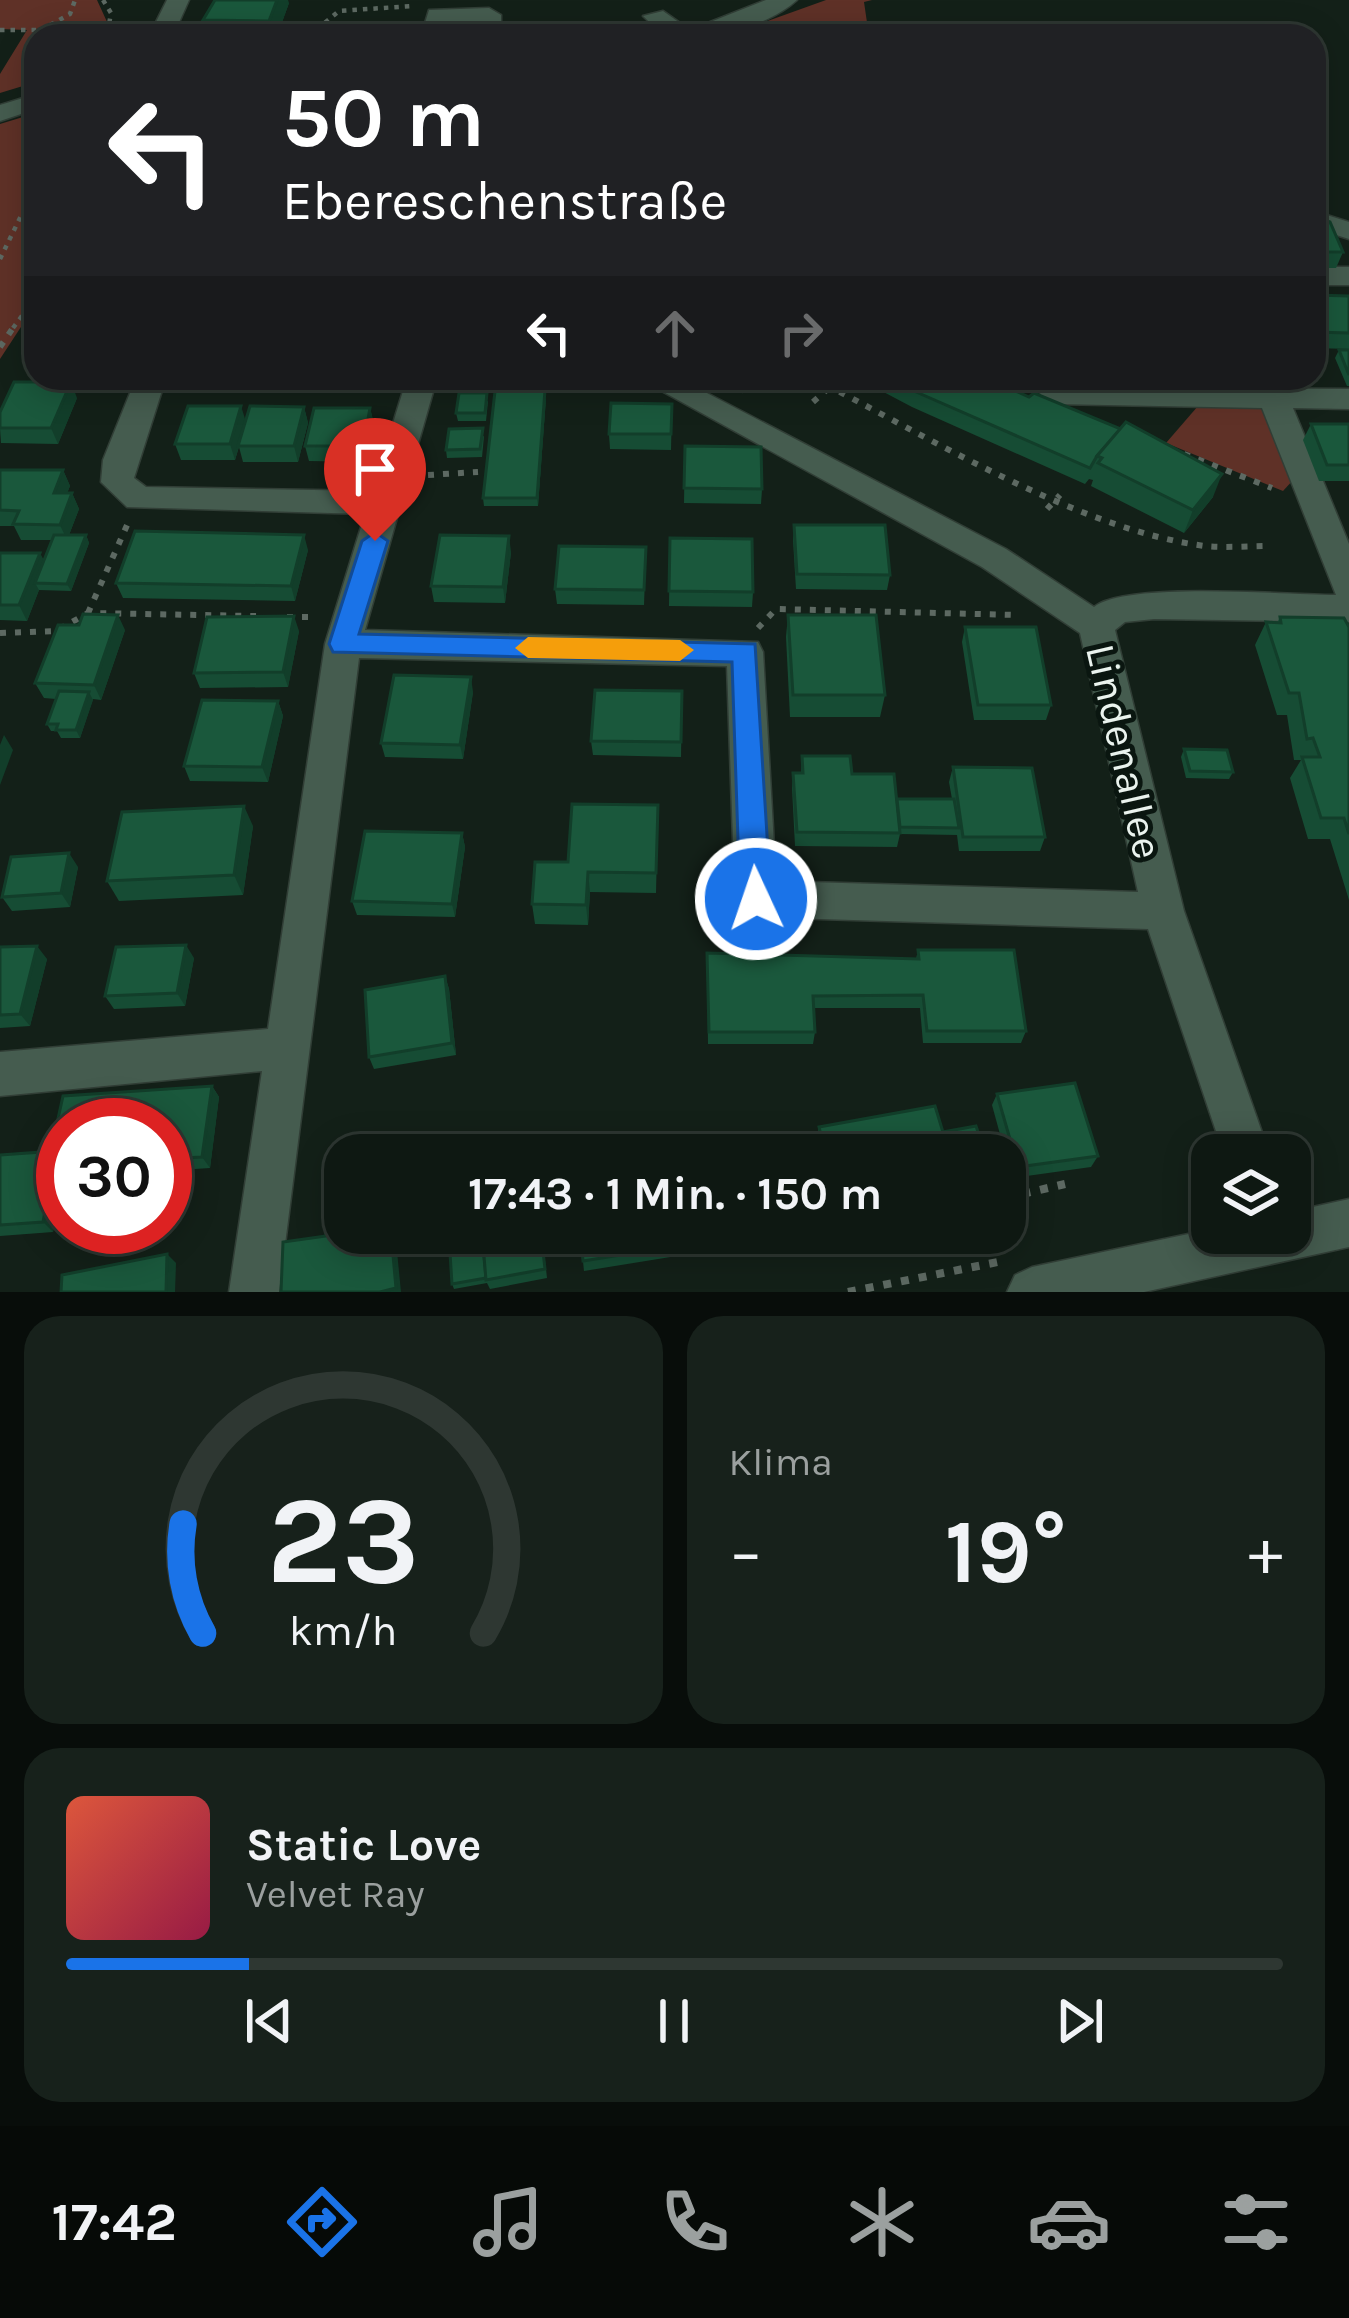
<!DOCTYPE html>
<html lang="de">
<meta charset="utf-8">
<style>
:root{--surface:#0e1812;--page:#17211b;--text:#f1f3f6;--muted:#9ba09f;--line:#2e3732;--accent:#1a73e8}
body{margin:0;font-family:Karla,sans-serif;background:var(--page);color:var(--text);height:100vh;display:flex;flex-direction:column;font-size:45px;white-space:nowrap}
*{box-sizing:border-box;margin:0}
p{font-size:39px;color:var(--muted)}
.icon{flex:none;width:66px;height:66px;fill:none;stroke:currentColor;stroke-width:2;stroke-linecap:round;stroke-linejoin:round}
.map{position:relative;height:1292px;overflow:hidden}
.side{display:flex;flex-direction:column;gap:24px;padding:24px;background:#080d0a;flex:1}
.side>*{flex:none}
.banner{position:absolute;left:24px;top:24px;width:1302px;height:366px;border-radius:36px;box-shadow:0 6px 30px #0003,0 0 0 3px var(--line);background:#202124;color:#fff;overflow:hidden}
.fabs{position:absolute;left:1191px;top:1134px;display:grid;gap:24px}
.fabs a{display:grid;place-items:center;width:120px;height:120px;border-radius:24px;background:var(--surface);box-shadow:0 6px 30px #0003,0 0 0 3px var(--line);font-size:60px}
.speed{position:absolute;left:36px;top:1098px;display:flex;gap:24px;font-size:60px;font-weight:700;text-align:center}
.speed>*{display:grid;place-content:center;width:156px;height:156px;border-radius:50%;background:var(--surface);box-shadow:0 6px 30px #0003,0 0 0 3px var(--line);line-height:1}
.speed .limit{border:18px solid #d22;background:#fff;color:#111}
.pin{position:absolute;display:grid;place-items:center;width:102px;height:102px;color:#fff;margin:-123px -51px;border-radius:50% 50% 50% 0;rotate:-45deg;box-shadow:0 0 12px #0007}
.pin .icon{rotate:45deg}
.me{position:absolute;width:132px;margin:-66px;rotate:357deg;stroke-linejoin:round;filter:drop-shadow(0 0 9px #0008)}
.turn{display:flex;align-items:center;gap:42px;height:252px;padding:0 60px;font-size:54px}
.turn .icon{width:156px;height:156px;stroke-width:2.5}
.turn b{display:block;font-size:84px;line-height:102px}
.lanes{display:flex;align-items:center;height:114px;padding:0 60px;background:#0003;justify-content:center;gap:60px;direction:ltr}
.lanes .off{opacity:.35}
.big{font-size:90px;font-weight:700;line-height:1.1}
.side .widget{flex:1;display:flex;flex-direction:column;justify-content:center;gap:18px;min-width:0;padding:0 42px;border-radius:36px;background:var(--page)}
.side .dial{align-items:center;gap:0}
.dial svg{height:312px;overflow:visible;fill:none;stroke:var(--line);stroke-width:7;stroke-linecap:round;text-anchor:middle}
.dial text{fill:var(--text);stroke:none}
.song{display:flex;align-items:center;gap:36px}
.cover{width:144px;height:144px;border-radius:18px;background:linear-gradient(135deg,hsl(10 70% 55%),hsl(340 70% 35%))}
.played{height:12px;border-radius:6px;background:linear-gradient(90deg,var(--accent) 15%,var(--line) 15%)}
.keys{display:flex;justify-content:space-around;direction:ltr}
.heat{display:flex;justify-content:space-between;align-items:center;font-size:66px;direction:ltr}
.side .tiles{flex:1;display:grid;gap:24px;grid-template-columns:1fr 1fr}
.widget:last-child{grid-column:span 2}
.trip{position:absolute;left:324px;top:1134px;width:702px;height:120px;border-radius:36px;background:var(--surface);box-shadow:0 6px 30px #0003,0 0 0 3px var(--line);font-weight:700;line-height:120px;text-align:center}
.tab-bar{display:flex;height:192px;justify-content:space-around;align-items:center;background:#060a07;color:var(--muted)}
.tab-bar .icon{width:84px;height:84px}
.tab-bar .current{color:var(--accent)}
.tab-bar b{font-size:54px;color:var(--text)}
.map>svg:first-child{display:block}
</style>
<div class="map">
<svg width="1349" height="1292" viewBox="0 0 1349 1292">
<rect width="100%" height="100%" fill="#132018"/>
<!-- green -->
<g fill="#5f3127">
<path d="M0,0H97L108,24L104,36H36V82L0,93V74L27,30L0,29Z"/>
<path d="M826,0H872L864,2L869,36H726Z"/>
<path d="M36,113V304L0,359V124Z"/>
<path d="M1198,406L1265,408L1294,479L1283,491L1166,443Z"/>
</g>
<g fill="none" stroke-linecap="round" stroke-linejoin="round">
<!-- minor casing -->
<g stroke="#313e36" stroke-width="3">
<g id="minor">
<path d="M167,0H189L173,36H149Z"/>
<path d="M766,0H797C763,31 678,54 643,16L663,11L690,30Z"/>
<path d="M489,8L501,15V36H477V22H447L445,36H421L429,10Z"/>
<path d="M36,94V109L0,121V105Z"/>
<path d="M1314,211L1349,222V239L1314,228Z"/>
<rect x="1314" y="267" width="35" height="18"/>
<path d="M136,378H166L134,478L146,487L372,491L407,378H437L365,630L758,642L763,652L776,881L1138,892L1080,633L982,567L638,378H678L1006,549L1094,607C1126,581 1289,595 1336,595L1262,408L1055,404L1044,401L1040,394L1044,387L1349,389V409L1293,408L1349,544V622L1154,619L1125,622L1115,630L1184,911L1270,1155H1224L1148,929L756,917L741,912L735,899L727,666L359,658L279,1292H229L262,1071L0,1096V1052L268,1029L325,644L365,514L127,507L101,482L103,460Z"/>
<path d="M1349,1199V1247L1144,1292H1007L1015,1275L1032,1267L1212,1229V1233H1290V1212Z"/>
</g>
</g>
<!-- path-far2 -->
<g stroke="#5d6962" stroke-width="4.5" stroke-dasharray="4.5 6" stroke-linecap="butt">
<path d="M103,0L111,13L107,36"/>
<path d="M199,26H205L201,36"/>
<path d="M0,30H41L47,36"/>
<path d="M41,30L70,14L75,0"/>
<path d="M309,36L339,11L412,6"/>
<path d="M0,259L36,185"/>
<path d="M13,328L36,297"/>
</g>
<!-- path-far1 -->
<g stroke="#5d6962" stroke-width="6" stroke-dasharray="6 9" stroke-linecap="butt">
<path d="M0,347L15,325"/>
<path d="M813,378C927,436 1079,530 1205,546C1226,548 1249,546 1270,546"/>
<path d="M741,391L757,378"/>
<path d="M813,402L830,387"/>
<path d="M1184,454L1272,488"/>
<path d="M428,475L478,472"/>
<path d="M1047,509L1060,495"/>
<path d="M88,613L128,523"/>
<path d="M287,617H316"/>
<path d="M758,628L776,609L1018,615"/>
<path d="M0,633L56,631L88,613L256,616"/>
</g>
<!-- path -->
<g stroke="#5d6962" stroke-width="8" stroke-dasharray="8 10" stroke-linecap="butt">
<path d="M1005,1198L1065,1184"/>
<path d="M848,1292L1003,1261"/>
</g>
<!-- minor -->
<use href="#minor" fill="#455c4f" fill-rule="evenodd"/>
</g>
<!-- wall -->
<g fill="#164c34">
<path d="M289,3L277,36H208L203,20Z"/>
<path d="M1314,132L1326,158L1320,173H1314Z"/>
<path d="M1314,216L1343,252L1336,268H1314Z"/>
<path d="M1314,295L1349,296V349L1314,348Z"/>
<path d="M36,334V371H33L26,355Z"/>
<path d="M1339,350H1349V386H1347L1335,358Z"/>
<path d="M188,378H253V380Z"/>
<path d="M329,378H392L391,382H329Z"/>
<path d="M473,378H517V385H474Z"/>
<path d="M857,378H987L1213,497L1184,533L1091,486L1093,480L1089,479L1085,484L912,407Z"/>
<path d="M1070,378H1101L1102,380L1099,388L1072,387Z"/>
<path d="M77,398L58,444L1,443L0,428Z"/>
<path d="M546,398L538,506H484L483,498Z"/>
<path d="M488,401L486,421H458L456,413Z"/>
<path d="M672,404L671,450L610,449L609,434Z"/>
<path d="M304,407L308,423L298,462H243L239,447L235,460H181L175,444L246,421Z"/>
<path d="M370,408L374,424L366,462L309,461L305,446Z"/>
<path d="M1311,424H1349V481H1319L1303,440Z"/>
<path d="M484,436L482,457L447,458L446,450Z"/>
<path d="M685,446L762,489L761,504L684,503Z"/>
<path d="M0,470H63L70,486L67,493H72L79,509L69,535H86L89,543L71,591L39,590L27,621L0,620V553L44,561L52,540H21L14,526H0Z"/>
<path d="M794,525L890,575L887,590L796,589L793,540Z"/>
<path d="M670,538L753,592L752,607L669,606Z"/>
<path d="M646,547L644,605L557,604L555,589Z"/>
<path d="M308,550L295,601L123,598L116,583Z"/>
<path d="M511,552L505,603L434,602L431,586Z"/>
<path d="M788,615L885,695L880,717H790L786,637Z"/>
<path d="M1280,617L1349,627V900L1330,839H1308L1290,778L1301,760H1294L1287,715H1277L1255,645L1266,622L1277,623Z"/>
<path d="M965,627L1051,705L1046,720H974L962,642Z"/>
<path d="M125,630L101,700L93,699L80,738H61L57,731H51L47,724L56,699L44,698L35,683Z"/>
<path d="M299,631L288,687L200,688L194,673Z"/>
<path d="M682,691L681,757L593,755L591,741Z"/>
<path d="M473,692L463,759L385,757L381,743Z"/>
<path d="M278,701L283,716L268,782L190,781L184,766Z"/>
<path d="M1184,749L1233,772L1229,779L1186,778L1181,757Z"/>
<path d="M802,756L852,774L897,799H952L949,782L953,767L1045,837L1040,851H959L957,835L900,834L897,847L795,846L792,788L793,773H801Z"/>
<path d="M658,805L656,893L590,892L588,925L535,924L532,904L568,862Z"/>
<path d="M253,826L243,895L119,901L107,881Z"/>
<path d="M462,833L465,847L455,917L357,915L352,901Z"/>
<path d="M78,867L70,907L12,911L2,897Z"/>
<path d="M0,947L47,959L30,1026L0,1028Z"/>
<path d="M918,950L1026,1031L1021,1043H923L920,1008H813L815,1032L813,1044H708L707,966L916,959Z"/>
<path d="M194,958L185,1006L114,1009L105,996Z"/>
<path d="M445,976L449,989L456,1055L374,1069L369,1057Z"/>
<path d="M212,1086L219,1097L210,1168L165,1171V1125H63V1157L52,1146L63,1096Z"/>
<path d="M997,1094L1098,1156L1091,1167L1012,1178L992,1105Z"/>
<path d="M819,1127L943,1132L986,1155H820L816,1138Z"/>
<path d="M56,1151L63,1158V1181L53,1232L0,1236V1155Z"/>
<path d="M542,1233L547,1278L490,1289L487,1283L454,1289L452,1284Z"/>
<path d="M580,1233L689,1244V1254L584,1271Z"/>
</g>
<!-- shaded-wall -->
<g fill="#123e2a">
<path d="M277,0H288L289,3L277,36H273L269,21Z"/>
<path d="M71,382L77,398L58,444L51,428Z"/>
<path d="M545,390L546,398L538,506L537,498Z"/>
<path d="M241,406L246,422L235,460L230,444Z"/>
<path d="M304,407L308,423L298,462L294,446Z"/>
<path d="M370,408L374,424L366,462L363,446Z"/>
<path d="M63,470L70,486L61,509L54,493Z"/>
<path d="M1222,474L1213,497L1184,533L1193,510Z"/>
<path d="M72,493L79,509L67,540L60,525Z"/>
<path d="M86,535L89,543L71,591L67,584Z"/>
<path d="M304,535L308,550L295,601L291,586Z"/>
<path d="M509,536L511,552L505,603L503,587Z"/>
<path d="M40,553L48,568L35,583L39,590L27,621L19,605Z"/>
<path d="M118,615L125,630L101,700L94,685Z"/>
<path d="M294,616L299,631L288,687L283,672Z"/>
<path d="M471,677L473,692L463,759L460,745Z"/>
<path d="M89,692L93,700L80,738L76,730Z"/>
<path d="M278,701L283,716L268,782L262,767Z"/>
<path d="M4,735L13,750L0,785V745Z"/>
<path d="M244,806L253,826L243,895L234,875Z"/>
<path d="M462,833L465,847L455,917L452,904Z"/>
<path d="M69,853L78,867L70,907L61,893Z"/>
<path d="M588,872L590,892L588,925L586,905Z"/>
<path d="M186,945L194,958L185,1006L177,993Z"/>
<path d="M37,946L47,959L30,1026L20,1014Z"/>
<path d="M445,976L449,989L456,1055L452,1043Z"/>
<path d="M212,1086L219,1097L210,1168L202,1157Z"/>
<path d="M56,1151L63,1158V1181L53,1232L43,1222Z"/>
<path d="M391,1233H430L396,1241L401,1292H380Z"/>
<path d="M167,1254L176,1263L175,1292H166Z"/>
</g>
<!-- building -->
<g fill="#1a583c" stroke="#123e2a" stroke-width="3">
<path d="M215,0H277L269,21L203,20Z"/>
<path d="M1314,132L1326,158H1314Z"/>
<path d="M1314,216L1330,222L1343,252H1314Z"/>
<path d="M1314,295L1349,296V333L1314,332Z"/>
<path d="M36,334V355H26Z"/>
<path d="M1339,350H1349V375Z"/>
<path d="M889,378H987L1029,397L1034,393L1121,429L1097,456L1090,468L914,391Z"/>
<path d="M14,382H71L51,428H0V412Z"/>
<path d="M545,390L537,498H483L495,391Z"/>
<path d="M459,393H487L485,413H456Z"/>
<path d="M611,403L672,404L671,434H609Z"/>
<path d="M188,406H241L230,444H175Z"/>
<path d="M250,406L304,407L294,446H238Z"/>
<path d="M314,408H370L363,446H305Z"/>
<path d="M1126,422L1222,474L1193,510L1098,463L1102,458L1097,456Z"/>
<path d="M1311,424H1349V465H1327Z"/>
<path d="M483,428L480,449L446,450L449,429Z"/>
<path d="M685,446L761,447L762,489L684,488Z"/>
<path d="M0,470H63L54,493H72L60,525L13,524L19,511L0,510Z"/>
<path d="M794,525H885L890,575L797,574Z"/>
<path d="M135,531L304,535L291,586L116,583Z"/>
<path d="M54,535H86L67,584L35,583Z"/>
<path d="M440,535L509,536L503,587L431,586Z"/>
<path d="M670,538L752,539L753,592L669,591Z"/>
<path d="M559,546L646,547L644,590L555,589Z"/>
<path d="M0,553H40L19,605H0Z"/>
<path d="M83,614L118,615L94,685L35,683L58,625H79Z"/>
<path d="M788,615H876L885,695H793Z"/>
<path d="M294,616L283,672L194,673L207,617Z"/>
<path d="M1280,617L1344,618L1349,627V834L1344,818H1321L1302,757H1320L1313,738L1307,739L1299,693H1289L1266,622L1281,623Z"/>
<path d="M965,627H1036L1051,705H978Z"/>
<path d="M394,675L471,677L460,745L381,743Z"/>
<path d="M595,690L682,691L681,742L591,741Z"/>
<path d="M59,691L89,692L76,730H56L58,724H47Z"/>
<path d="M202,700L278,701L262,767L184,766Z"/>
<path d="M1184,749L1227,750L1233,772L1190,771Z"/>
<path d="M802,756H850L852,774H894L900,833L797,832L793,773H803Z"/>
<path d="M953,767L1032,768L1045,837H963Z"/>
<path d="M897,799H954L959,828L900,827Z"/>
<path d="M572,804L658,805L656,873L588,872L586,905L532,904L535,862H568Z"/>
<path d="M244,806L234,875L107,881L122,812Z"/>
<path d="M365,831L462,833L452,904L352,901Z"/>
<path d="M69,853L61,893L2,897L11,857Z"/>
<path d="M186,945L177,993L105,996L116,947Z"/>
<path d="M37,946L20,1014L0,1015V947Z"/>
<path d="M918,950H1014L1026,1031H927L923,995L813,996L815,1032H709L707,953L919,959Z"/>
<path d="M445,976L452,1043L369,1057L365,990Z"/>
<path d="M1075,1083L1098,1156L1018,1167L997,1094Z"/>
<path d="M212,1086L202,1157L165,1159V1125H63V1146H52L63,1096Z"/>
<path d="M935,1106L950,1155H826L819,1127Z"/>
<path d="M976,1126L986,1155H950L943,1132Z"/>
<path d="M56,1151L43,1222L0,1225V1155Z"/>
<path d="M345,1223V1233H391L396,1288L380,1292H281L283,1242L326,1236L325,1228Z"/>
<path d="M474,1233H482L486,1278L452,1284L449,1238Z"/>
<path d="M482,1233H541L545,1269L486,1280Z"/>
<path d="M580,1233H687L689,1244L583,1261Z"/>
<path d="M167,1254L166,1292H61L62,1275Z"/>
</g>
<!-- route -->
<path fill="#1a73e8" stroke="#114b97" stroke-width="3" d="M375,532L388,541L359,634L755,644L771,899L767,909H745L740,899L732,662L333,652L329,644L362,541Z"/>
<!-- slow -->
<path fill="#f59e0b" d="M528,637L680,640L694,650L680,661L528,658L515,648Z"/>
<g text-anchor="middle" stroke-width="10" stroke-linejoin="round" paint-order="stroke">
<!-- street labels -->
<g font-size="42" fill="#eaf3ee" stroke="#0a1610">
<text transform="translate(1125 751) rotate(77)" y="15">Lindenallee</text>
</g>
</g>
</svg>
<div class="fabs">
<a><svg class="icon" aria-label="layers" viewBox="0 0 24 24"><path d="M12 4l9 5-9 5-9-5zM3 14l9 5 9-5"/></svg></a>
</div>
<div class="speed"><div class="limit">30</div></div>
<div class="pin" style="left:375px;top:541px;background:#d93025"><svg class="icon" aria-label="arrive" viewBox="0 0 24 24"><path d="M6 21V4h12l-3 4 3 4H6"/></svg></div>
<svg class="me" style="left:756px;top:899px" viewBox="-20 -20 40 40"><circle r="17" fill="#1a73e8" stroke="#fff" stroke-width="3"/><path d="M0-11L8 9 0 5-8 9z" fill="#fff"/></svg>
<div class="trip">17:43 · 1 Min. · 150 m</div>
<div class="banner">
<div class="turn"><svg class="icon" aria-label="left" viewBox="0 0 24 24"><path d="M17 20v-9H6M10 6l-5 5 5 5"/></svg><div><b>50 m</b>Ebereschenstraße</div></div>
<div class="lanes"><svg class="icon" aria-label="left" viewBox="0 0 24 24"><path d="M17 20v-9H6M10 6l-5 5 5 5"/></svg><svg class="icon off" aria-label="ahead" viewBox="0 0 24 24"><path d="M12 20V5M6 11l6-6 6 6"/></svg><svg class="icon off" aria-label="right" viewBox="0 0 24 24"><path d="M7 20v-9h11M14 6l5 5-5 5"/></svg></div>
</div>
</div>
<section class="side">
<div class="tiles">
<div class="widget dial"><svg viewBox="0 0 100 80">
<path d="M14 69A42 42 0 1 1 86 69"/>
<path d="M14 69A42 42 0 0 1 9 41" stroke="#1a73e8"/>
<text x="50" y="56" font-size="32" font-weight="700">23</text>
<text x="50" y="72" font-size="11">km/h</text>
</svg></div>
<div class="widget"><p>Klima</p>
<div class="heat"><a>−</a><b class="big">19°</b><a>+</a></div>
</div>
<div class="widget">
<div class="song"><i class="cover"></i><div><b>Static Love</b><p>Velvet Ray</p></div></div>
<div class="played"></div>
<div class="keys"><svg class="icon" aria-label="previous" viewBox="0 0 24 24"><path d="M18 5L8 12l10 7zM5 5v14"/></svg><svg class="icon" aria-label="pause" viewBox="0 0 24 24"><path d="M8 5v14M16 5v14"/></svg><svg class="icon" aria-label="next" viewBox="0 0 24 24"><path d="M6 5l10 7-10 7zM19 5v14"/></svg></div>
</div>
</div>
</section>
<nav class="tab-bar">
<b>17:42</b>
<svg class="icon current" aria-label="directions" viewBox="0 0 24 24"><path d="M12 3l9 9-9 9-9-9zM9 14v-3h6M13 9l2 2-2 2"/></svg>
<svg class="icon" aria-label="music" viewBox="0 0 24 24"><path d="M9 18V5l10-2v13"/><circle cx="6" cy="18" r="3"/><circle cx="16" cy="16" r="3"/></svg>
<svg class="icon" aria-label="phone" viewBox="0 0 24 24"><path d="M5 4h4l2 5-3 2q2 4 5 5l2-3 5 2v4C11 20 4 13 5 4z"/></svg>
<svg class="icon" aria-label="climate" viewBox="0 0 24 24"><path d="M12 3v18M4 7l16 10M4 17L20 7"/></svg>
<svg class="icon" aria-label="car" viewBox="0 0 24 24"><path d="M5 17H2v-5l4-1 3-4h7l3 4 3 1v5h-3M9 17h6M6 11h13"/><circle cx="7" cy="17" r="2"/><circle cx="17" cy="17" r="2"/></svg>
<svg class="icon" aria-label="filters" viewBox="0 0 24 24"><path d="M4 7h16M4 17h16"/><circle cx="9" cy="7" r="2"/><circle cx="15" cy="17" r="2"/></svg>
</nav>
